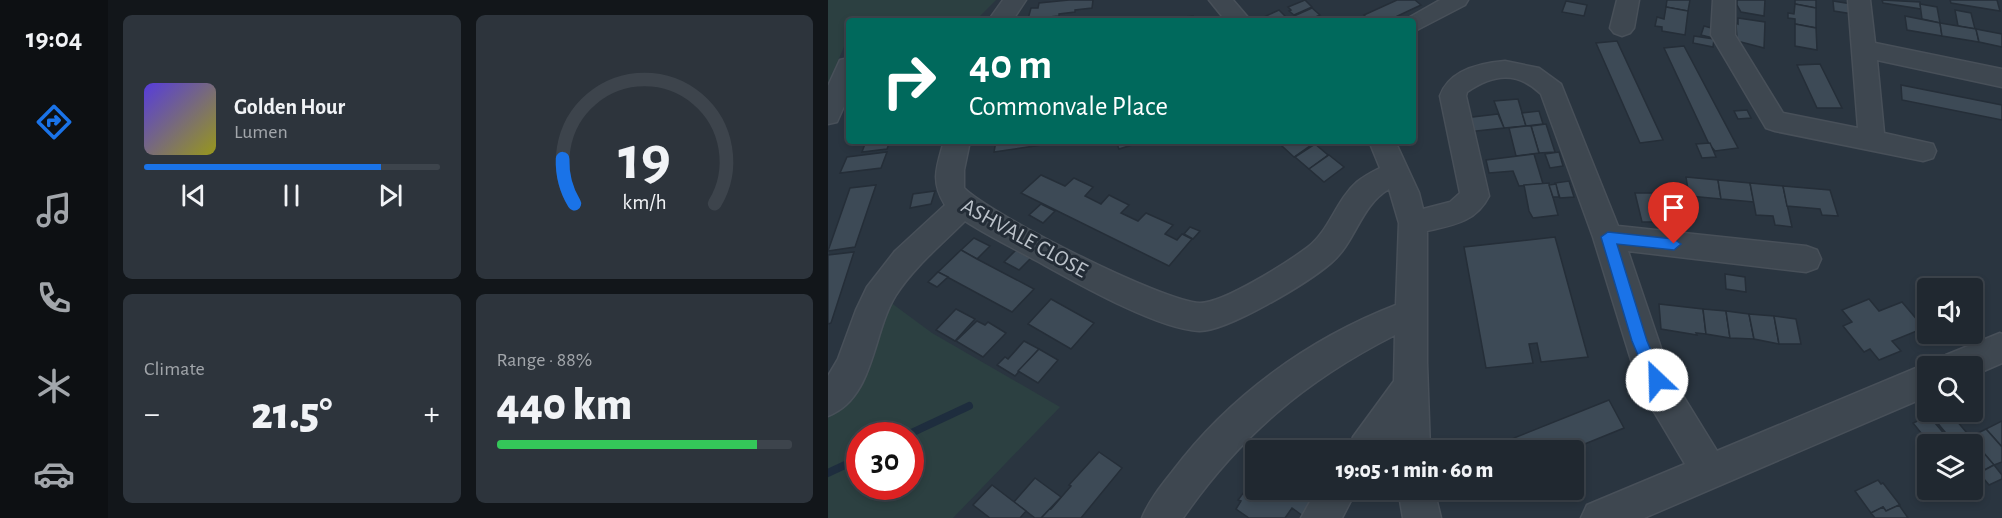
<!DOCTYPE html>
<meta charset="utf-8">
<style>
:root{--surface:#202830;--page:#2d343c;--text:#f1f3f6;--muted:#a2a6ab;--line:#3d444c;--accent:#1a73e8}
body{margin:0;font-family:"Alegreya Sans",sans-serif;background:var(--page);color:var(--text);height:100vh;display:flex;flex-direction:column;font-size:22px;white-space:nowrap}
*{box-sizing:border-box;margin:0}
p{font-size:20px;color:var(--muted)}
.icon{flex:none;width:33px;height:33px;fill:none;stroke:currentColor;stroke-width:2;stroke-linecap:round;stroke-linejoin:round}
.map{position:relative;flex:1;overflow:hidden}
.side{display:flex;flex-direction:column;gap:15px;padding:15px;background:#12161a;width:720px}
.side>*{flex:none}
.hud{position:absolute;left:18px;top:18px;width:570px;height:126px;border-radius:6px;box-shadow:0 3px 9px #0003,0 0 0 2px var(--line);background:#00695c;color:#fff;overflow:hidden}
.controls{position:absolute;left:1089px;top:278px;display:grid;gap:12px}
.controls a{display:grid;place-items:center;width:66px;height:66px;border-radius:6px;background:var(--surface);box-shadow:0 3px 9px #0003,0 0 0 2px var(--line);font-size:30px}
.speed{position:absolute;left:18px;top:422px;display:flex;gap:12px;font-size:30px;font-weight:700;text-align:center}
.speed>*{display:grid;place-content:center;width:78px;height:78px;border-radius:50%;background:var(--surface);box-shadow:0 3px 9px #0003,0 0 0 2px var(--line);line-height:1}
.speed .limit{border:9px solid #d22;background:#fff;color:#111}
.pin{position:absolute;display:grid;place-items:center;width:51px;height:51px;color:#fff;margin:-62px -26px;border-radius:50% 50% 50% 0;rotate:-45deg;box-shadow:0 0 6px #0007}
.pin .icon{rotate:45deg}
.me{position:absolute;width:66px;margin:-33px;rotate:336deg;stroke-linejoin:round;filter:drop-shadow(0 0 4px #0008)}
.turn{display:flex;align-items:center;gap:21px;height:126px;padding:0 24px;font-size:27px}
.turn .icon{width:78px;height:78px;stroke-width:2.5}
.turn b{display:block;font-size:42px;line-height:51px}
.big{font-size:45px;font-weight:800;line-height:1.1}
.side .card{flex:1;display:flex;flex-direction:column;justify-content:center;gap:9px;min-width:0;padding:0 21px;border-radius:9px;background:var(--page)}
.side .dial{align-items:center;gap:0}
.dial svg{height:156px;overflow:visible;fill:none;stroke:var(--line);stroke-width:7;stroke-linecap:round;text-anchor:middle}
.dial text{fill:var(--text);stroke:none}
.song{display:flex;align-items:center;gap:18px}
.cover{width:72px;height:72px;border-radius:9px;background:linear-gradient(135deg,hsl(250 70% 55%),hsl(60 70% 35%))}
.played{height:6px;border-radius:3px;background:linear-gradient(90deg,var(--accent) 80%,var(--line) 80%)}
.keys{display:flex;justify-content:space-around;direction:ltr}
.heat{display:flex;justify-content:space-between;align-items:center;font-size:33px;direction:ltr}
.charge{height:9px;border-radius:4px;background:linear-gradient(90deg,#34c759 88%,var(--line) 0)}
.side .tiles{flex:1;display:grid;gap:15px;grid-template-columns:repeat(2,1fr)}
.trip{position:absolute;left:417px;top:440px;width:339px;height:60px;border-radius:6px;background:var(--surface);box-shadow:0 3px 9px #0003,0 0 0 2px var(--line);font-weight:800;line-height:60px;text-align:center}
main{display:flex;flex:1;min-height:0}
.tab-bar{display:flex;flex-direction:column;width:108px;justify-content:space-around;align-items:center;background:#0d1013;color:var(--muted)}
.tab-bar .icon{width:42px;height:42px}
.tab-bar .selected{color:var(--accent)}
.tab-bar b{font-size:27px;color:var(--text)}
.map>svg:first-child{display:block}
</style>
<main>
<nav class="tab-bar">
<b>19:04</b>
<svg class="icon selected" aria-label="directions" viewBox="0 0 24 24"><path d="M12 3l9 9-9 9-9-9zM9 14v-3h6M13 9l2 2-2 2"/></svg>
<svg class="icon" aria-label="music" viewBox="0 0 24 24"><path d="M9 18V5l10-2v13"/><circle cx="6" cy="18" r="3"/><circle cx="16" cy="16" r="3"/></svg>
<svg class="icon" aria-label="phone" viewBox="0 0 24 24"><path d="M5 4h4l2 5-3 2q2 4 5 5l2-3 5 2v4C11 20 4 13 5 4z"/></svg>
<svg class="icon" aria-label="climate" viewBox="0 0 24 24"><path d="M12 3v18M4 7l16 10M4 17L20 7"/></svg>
<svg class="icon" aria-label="car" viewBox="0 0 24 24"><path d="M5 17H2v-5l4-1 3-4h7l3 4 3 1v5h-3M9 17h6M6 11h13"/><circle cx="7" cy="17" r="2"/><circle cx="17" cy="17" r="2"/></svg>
</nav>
<section class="side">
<div class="tiles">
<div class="card">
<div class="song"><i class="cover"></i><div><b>Golden Hour</b><p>Lumen</p></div></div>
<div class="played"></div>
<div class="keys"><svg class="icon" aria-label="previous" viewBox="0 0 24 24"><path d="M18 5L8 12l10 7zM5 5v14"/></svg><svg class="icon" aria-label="pause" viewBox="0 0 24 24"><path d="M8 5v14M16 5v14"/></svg><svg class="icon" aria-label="next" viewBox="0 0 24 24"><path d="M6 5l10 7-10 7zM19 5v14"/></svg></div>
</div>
<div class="card dial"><svg viewBox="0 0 100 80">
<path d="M14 69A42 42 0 1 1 86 69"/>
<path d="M14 69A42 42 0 0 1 8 46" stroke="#1a73e8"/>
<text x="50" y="56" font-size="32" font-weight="700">19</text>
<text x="50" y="72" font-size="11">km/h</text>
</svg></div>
<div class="card"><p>Climate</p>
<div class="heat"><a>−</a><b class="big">21.5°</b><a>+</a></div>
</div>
<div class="card"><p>Range · 88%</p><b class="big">440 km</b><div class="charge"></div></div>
</div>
</section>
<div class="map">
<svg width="1174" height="518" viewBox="0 0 1174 518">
<rect width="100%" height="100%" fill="#2a3540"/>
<!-- green -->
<g fill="#2c4041" fill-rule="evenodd">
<path d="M0,0H168L151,17L116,21H21V35L0,84Z"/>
<path d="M62,302L104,333L232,407L125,518H0V418L27,394ZM32,435H82V486H32Z"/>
</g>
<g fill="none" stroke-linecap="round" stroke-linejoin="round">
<!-- stream -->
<g stroke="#1e2d3e" stroke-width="8">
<path d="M79,435L141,406"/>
<path d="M0,473L32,458"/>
</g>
</g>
<!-- building -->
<g fill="#3d4a56" stroke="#252e38" stroke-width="1.5">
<path d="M241,0H265L264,8L247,10V12L231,14V16L200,19L203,8H210L211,3Z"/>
<path d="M477,0L484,7L466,15L461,11L463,10L460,7Z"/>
<path d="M569,0H587L593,5L559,21H542L536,15Z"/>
<path d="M839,0H862L860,11L838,7Z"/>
<path d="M909,0H937L936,16L913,12L909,5Z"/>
<path d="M967,0H988V8L967,4Z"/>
<path d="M1054,0L1092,2L1093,9L1055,3Z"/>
<path d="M1122,0H1169L1172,11L1123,3Z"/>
<path d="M738,1L759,5L756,16L734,12Z"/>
<path d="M1005,1L1024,4L1025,14L1006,11Z"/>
<path d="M967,4L988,8V28L967,24V19L960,18V13L966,14Z"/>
<path d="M1092,4L1109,7L1112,23L1094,19Z"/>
<path d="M838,7L860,11L857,35L834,31V27L827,26L829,17L836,19Z"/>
<path d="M484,8L492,15L479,21L470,20L466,16Z"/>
<path d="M451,10L459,18L453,21H440L436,17Z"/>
<path d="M1127,10L1143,13L1147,29L1130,26Z"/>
<path d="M365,16V21H318Z"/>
<path d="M1077,16L1112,23L1114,36L1079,30Z"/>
<path d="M910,18L937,22L936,48L909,41L908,23L910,24Z"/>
<path d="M1112,23L1148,29L1151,42L1114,36Z"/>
<path d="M967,24L988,28L989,50L967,46Z"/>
<path d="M876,26L887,29L885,38L873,35Z"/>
<path d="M1148,29L1174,34V47L1151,42Z"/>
<path d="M866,36L886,39L885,47L865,43Z"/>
<path d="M789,41L835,140L812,143L768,43Z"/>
<path d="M856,46L910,148L887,151L881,144L836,48Z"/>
<path d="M992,64L1014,108H989L969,65Z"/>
<path d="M1073,85L1174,105V120L1074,100Z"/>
<path d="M690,99L698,126L676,128L666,101Z"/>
<path d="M919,110L923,118L910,119L906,111Z"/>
<path d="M711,111L715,124L698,126L694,113Z"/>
<path d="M670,114L676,128L639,132L636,118Z"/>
<path d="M718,124L727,152L711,153L703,126Z"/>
<path d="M698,126H703L711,153L688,156L681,128Z"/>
<path d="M38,141H62L59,149L34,152Z"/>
<path d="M168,141H214L213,145L166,152Z"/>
<path d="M288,141H317L291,149Z"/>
<path d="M461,141H483L486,143L466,157L454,146Z"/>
<path d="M882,143L888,157L874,158L868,144Z"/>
<path d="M487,144L500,155L481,169L467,157Z"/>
<path d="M59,152L53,168L12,173L19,157Z"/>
<path d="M731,152L735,166L722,168L717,154Z"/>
<path d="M706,154L715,184L691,186L685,171L661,173L658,160Z"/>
<path d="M501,155L516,167L496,182L481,169Z"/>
<path d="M213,175L237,186L246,178L265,187L257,196L273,204L281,195L301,205L293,213L310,221L318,213L345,225L337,234L349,240L354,234L364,239L341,266L193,193Z"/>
<path d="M858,177L890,180L893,199L861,196Z"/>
<path d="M890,180L922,183L926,202L893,199Z"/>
<path d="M741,181L746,197L732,198L727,183Z"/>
<path d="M721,183L730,215L705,218L701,211L696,185Z"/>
<path d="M922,183L955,186L964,227L947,225L945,216L928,215Z"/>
<path d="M728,184L731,197H725L721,185Z"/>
<path d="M48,185L27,247L0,251L22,188Z"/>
<path d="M955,186L1002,190L1010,216L994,215L992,209L959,206Z"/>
<path d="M107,191L103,204L82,208L85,194Z"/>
<path d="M807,193H832L839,222H814Z"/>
<path d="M213,204L227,211L215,223L201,215Z"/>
<path d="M362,227L372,231L365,239L356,234Z"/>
<path d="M727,237L760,357L713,362L709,343L701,344L705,363L658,368L636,247Z"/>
<path d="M146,238L162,246L149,259L133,250Z"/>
<path d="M133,250L149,259L206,289L184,312L110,272Z"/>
<path d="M188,250L203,258L191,270L176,262Z"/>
<path d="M26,252L3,323L0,324V255Z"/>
<path d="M110,272L120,277L109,287L100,282Z"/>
<path d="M897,274L917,277L918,292L898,289Z"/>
<path d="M223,299L266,323L243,349L200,324Z"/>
<path d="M1041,299L1051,311L1074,302L1096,328L1064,341L1073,351L1051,360L1042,349L1036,352L1015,326L1024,322L1014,310Z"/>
<path d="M831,304L875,309L878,334L868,333L869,335L833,329Z"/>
<path d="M128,309L147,319L127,341L108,330Z"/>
<path d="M875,309L898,311L902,338L878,334Z"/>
<path d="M898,311L921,314L926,339L902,338Z"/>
<path d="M921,314L946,316L951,344L926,339Z"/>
<path d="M946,316L968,319L973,344H951Z"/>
<path d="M149,321L157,325L160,322L178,333L155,357L128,341Z"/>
<path d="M196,341L211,349L187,376L169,365L177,357L180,359Z"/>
<path d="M211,349L230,360L210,383L190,371Z"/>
<path d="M781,400L796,428L742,450H656Z"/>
<path d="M1122,413L1139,433L1127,438L1130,442L1127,444L1107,420Z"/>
<path d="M1101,416L1119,437L1121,436L1127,444H1102L1085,423Z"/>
<path d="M1174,421V447L1158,429Z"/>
<path d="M1158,429L1174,447V462L1166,465L1142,437Z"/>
<path d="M1142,437L1166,465L1151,473L1144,465V444H1127Z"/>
<path d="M271,452L294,468L253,518H213L222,508L223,509L243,486L241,485Z"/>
<path d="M1166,465L1174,475V479L1161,485L1151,473Z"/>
<path d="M207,478L233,497L213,518H207L186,502Z"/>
<path d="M1050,480L1053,484L1055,483L1072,505L1058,511L1055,507L1043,513L1027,491Z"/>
<path d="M428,481V489H489L485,494L488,496L475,516L464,508L457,518H421L408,509L413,501L410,500L422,484L424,485Z"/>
<path d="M164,485L198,511L192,518H162L145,505Z"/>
<path d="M1071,505L1080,518H1047L1043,513L1055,507L1058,511Z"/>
</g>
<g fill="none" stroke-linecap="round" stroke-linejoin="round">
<!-- minor casing -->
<g stroke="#485059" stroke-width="3">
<g id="minor">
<path d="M175,0H198L184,21H160Z"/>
<path d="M381,0H405L423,21H398Z"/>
<path d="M612,0H640L637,5L585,32V21H575Z"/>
<path d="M789,0H811L806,28L802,33L794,36L786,33L782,28Z"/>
<path d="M885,0H907V35L955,113L1030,128L1020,0H1042L1047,43L1174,69V87L1049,60L1056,133L1105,144L1108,151L1105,158L1095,161L947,131L938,128L883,35Z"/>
<path d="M21,58V95L9,122L0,124V86L12,60Z"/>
<path d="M677,61L711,68L733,84L790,226L978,246L989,250L993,259L989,268L978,272L800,251L837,360L849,386L889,451L1100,363L1107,366H1100V396L816,518H753L759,505L857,464L825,410L804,363L765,237L713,94C689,71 666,74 639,92L638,96L661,196C648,222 625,225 599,231V363L602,450H566V439L559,450H520L525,437L566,381L567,335C478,380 412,436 355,518H314C321,501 332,487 344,472C400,397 480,339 568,305L571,223L561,189C532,206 528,242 503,263C481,282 399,332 371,331C329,329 247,282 209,261C185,248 160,236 137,221C113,245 86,267 68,295C44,333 47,398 0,416V376L10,359L28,310L39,287L67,251L117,205C102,181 109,166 116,141H142L136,170V188C163,215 335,302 372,303C396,303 460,262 480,247C502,230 508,200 529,182C536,176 544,172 552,168L541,141H567L591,193L595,209L622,202L632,193L612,96C621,70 652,63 677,61Z"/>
<path d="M1172,333L1174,334V363L1144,376V366H1113L1118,355Z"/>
<path d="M489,489H529L514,518H473Z"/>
<path d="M570,489H606L613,518H575Z"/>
</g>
</g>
<!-- minor -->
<use href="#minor" fill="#3e4750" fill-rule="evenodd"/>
</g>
<!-- route -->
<path fill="#1a73e8" stroke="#114b97" stroke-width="1.5" d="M780,232L846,239L853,244L846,250L789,244L819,341L836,380L834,386L829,388L823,386L804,341L773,237Z"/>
<g text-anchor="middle" stroke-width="6" stroke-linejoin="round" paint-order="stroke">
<!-- street labels -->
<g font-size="22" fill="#bbc2ca" stroke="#232c36">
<text transform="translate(197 237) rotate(29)" y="8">ASHVALE CLOSE</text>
</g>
</g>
</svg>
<div class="controls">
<a><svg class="icon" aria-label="sound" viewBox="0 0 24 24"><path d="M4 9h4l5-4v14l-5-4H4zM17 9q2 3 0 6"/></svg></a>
<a><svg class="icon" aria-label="search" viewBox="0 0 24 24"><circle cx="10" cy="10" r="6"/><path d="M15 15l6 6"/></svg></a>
<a><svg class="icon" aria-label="layers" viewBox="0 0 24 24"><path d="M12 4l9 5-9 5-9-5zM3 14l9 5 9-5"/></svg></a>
</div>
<div class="speed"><div class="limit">30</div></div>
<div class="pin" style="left:846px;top:244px;background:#d93025"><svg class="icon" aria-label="arrive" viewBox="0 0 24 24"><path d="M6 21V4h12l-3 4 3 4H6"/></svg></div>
<svg class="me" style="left:829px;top:380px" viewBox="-20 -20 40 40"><circle r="19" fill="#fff"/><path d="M0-13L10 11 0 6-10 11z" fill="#1a73e8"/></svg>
<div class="trip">19:05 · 1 min · 60 m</div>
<div class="hud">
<div class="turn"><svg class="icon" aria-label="right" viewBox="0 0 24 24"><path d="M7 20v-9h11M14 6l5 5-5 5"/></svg><div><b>40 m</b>Commonvale Place</div></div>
</div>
</div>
</main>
